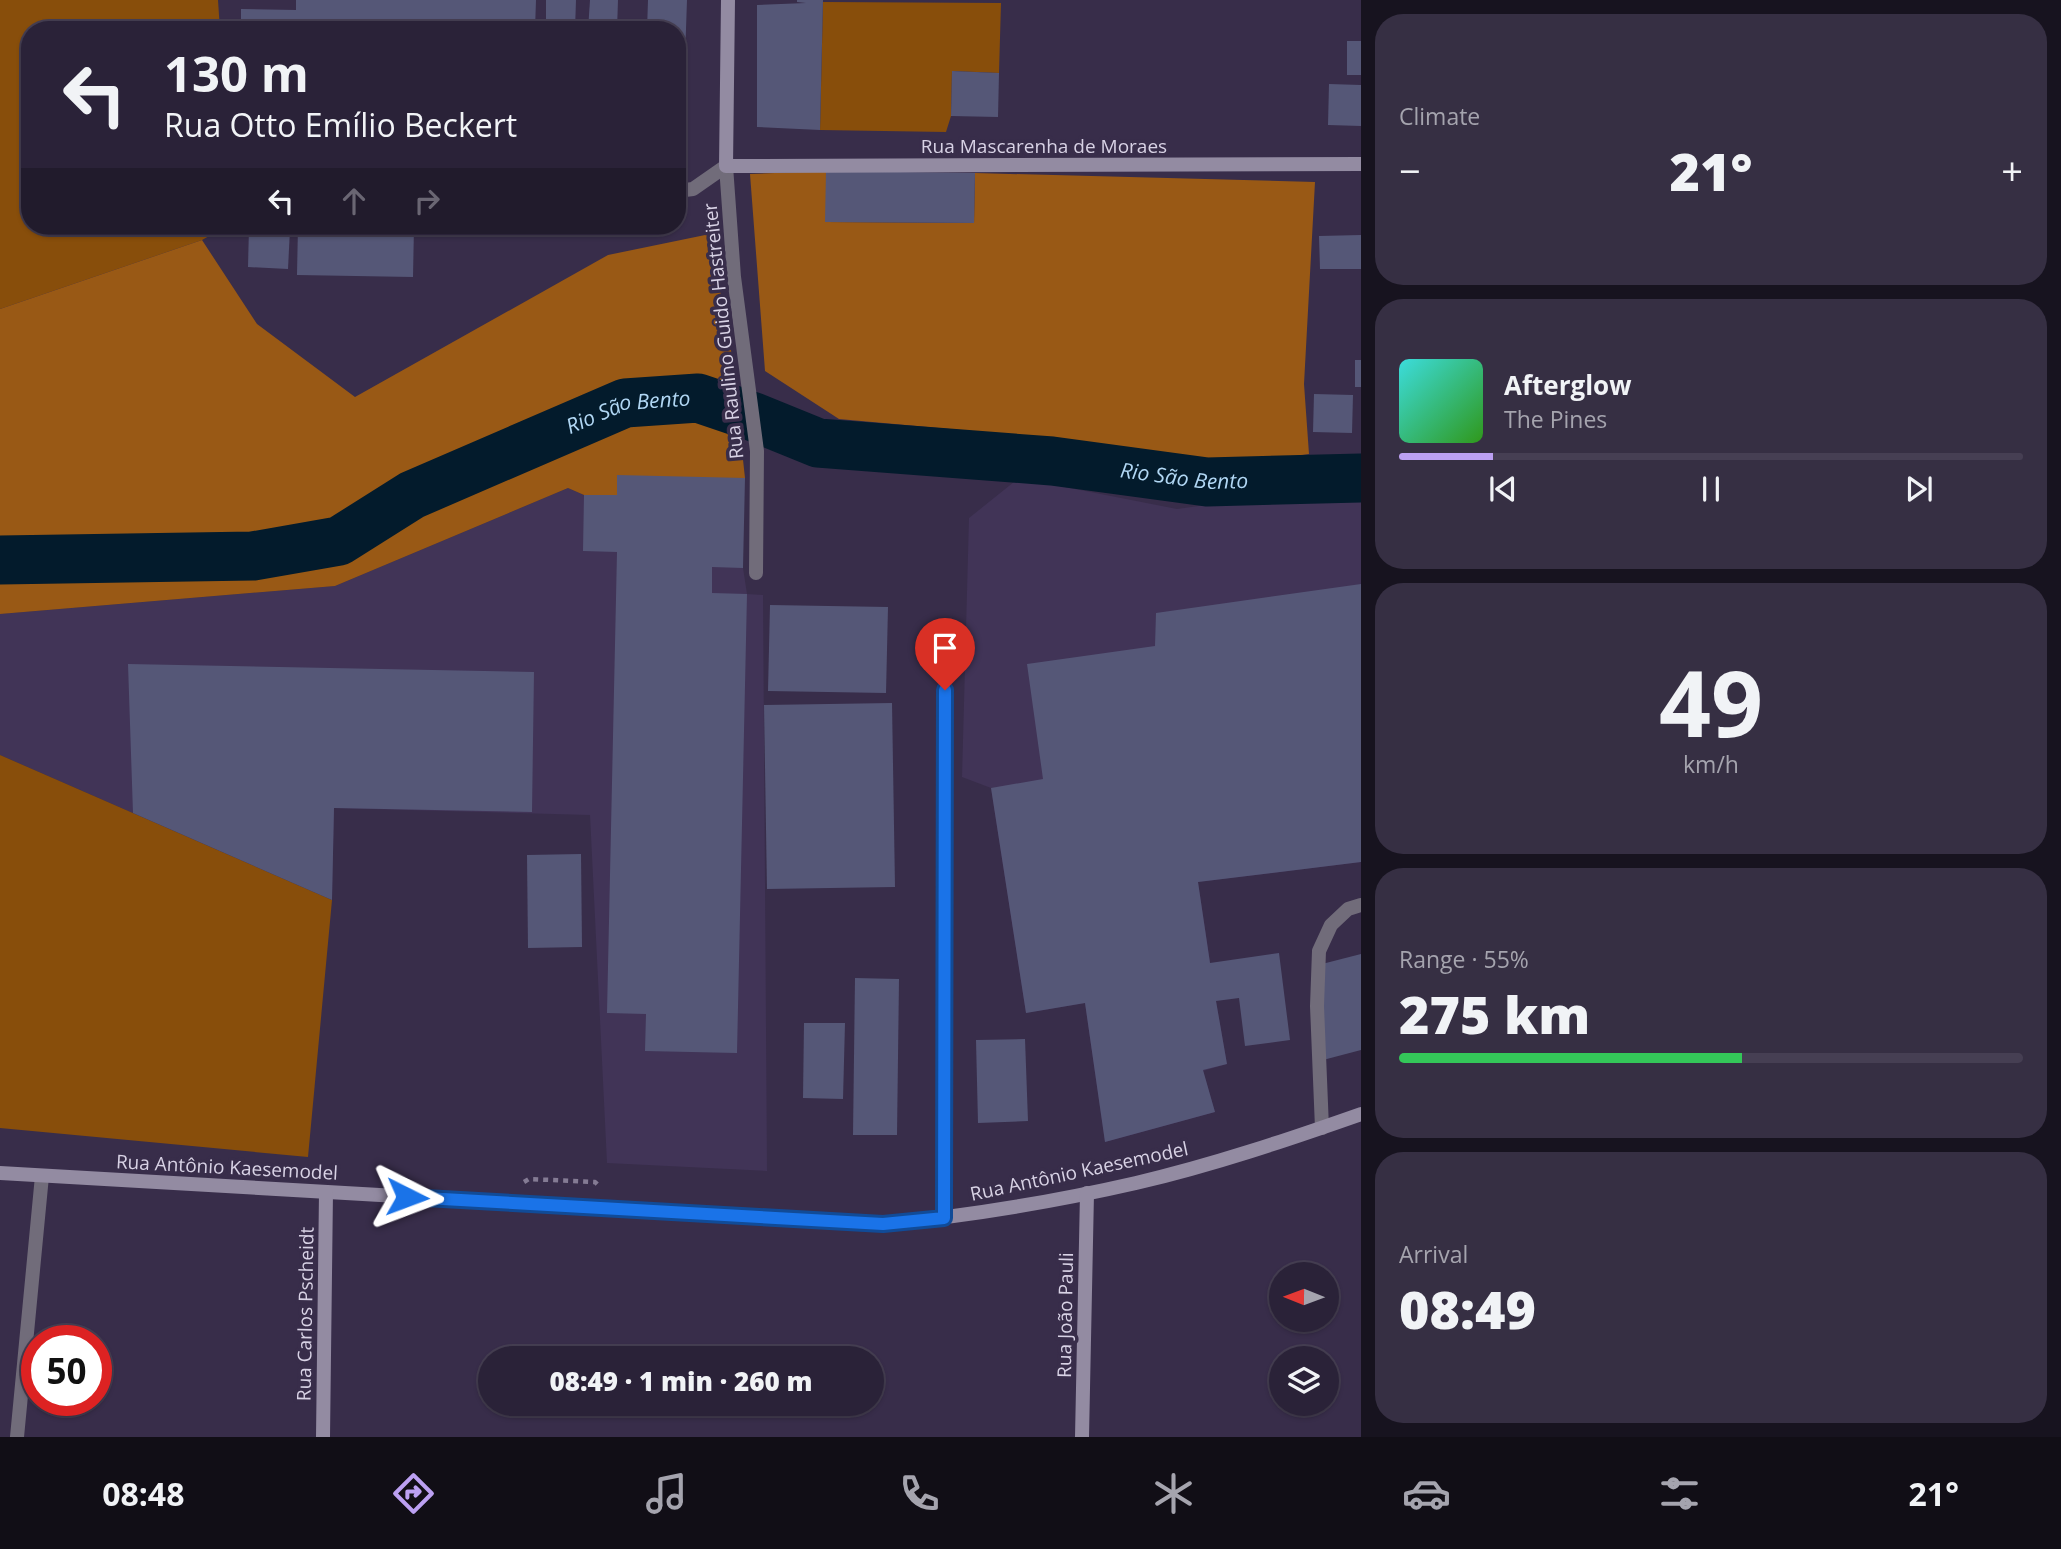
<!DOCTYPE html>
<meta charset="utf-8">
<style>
:root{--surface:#2a2238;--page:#362f43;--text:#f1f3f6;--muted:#a5a4ae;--line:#463f53;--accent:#bca0f2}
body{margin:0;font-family:"Open Sans",sans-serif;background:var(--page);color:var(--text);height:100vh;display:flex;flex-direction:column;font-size:26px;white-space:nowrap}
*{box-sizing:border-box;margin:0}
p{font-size:23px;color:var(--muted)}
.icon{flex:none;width:38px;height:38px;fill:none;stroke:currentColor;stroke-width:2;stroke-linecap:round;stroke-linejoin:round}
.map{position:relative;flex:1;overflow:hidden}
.sheet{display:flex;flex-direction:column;gap:14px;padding:14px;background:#17131f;width:700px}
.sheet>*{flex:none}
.banner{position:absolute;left:21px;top:21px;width:665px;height:214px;border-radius:28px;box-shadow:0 2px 5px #0004,0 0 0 2px var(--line);background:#2a2238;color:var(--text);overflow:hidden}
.needle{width:46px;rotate:271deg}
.fabs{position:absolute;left:1269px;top:1262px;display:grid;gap:14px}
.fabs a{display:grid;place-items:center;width:70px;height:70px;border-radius:50%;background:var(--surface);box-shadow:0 2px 5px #0004,0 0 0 2px var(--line);font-size:35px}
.speed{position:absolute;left:21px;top:1325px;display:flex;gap:14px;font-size:35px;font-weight:700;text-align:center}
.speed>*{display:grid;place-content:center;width:91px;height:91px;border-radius:50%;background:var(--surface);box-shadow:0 2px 5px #0004,0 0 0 2px var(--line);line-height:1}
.speed .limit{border:10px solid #d22;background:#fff;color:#111}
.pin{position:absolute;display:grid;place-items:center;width:60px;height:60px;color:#fff;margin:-72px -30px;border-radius:50% 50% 50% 0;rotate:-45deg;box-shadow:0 0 7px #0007}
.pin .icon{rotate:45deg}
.me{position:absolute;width:77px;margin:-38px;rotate:93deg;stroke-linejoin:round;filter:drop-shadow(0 0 5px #0008)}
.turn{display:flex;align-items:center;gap:24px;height:147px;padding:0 28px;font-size:32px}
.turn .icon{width:91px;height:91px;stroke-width:2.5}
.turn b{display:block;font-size:49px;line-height:60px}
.lanes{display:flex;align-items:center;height:66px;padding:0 28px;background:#0003;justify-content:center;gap:35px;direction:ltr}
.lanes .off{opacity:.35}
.big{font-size:52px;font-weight:800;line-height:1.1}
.sheet .widget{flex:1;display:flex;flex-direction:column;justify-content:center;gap:10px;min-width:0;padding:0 24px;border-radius:28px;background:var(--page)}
.sheet .dial{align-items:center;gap:0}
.dial b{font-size:91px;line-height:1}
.song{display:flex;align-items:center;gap:21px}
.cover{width:84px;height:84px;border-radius:10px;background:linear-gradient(135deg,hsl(180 70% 55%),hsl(110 70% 35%))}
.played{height:7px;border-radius:4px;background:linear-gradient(90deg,var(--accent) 15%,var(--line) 15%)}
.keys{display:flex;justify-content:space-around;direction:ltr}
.heat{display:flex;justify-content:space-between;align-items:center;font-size:38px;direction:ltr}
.charge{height:10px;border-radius:5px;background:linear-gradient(90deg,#34c759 55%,var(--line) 0)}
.trip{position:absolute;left:478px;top:1346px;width:406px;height:70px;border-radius:35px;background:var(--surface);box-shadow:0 2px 5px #0004,0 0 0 2px var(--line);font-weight:800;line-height:70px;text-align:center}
.menu{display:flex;height:112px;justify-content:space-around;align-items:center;background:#110e16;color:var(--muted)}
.menu .icon{width:49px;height:49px}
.menu .selected{color:var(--accent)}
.menu b{font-size:32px;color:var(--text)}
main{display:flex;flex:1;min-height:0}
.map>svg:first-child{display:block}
</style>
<main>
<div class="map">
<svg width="1361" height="1437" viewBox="0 0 1361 1437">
<rect width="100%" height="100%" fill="#382d4a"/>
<!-- built -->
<g fill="#413457">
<path d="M1019,478L1177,509L1361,484V862L1198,882L1216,1001L1227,1064L1203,1071L1215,1112L1105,1142L1085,1003L1026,1013L991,788L962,777L969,518Z"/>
<path d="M568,488L584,495H617L743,568L747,594L763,595L767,1171L607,1163L590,815L334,808L332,900L0,755V614L335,586Z"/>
</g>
<!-- green -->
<g fill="#884e0b">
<path d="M0,0H218L220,30H30V226H227L202,240L0,309Z"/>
<path d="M823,2L1001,3L999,73L952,71L951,116L946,132L820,130Z"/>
<path d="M0,755L332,900L308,1157L0,1128Z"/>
</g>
<!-- forest -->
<g fill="#995915">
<path d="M826,171V222L974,223L975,173L1315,182L1304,384L1309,454L1247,463L1086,451L972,431L839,419L765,371L750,174Z"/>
<path d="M710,234L731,350L745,478L617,495H584L568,488L335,586L0,614V309L202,240L257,324L355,397L608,255Z"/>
</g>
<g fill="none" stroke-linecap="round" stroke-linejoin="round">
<!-- river -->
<path stroke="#031b2c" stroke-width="49" id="s1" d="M0,560L253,556L339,541L412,495L625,403L698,398L754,417L818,443L1052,461L1207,482L1361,478"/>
</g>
<!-- building -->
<g fill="#555777">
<path d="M296,0H536L535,30H241V9L296,10Z"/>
<path d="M546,0H576L575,30H546Z"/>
<path d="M590,0H618L617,30H588Z"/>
<path d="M648,0H687L682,146H677V30H647Z"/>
<path d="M797,0H823L820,130L757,127V5L806,3L797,2Z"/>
<rect x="1347" y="41" width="14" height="34"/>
<path d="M952,71L999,73L998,117L951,116Z"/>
<path d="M1329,84L1361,85V126L1328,125Z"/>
<path d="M826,171L975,173L974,223L825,222Z"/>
<path d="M298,226H414L413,277L297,275Z"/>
<path d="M249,227L290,229L288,269L248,267Z"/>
<path d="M1361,235V269H1320L1319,236Z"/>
<rect x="1355" y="360" width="6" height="27"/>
<path d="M1314,394L1353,395L1352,433L1313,432Z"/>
<path d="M617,475L745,478L743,568L712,567V593L747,594L737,1053L645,1051L646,1014L607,1013L617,552L583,551L584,495H617Z"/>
<path d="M1361,584V862L1198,882L1210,963L1279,953L1290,1040L1245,1046L1239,998L1216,1001L1227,1064L1203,1070L1215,1112L1105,1142L1085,1003L1026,1013L991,788L1043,779L1027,664L1155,646L1156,613Z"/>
<path d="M770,605L888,607L886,693L768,691Z"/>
<path d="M128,664L534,672L532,812L334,808L332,900L133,813Z"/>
<path d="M892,703L895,887L767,889L764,705Z"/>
<path d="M581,854L582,947L528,948L527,855Z"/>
<path d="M1361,954V1050L1323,1060L1322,964Z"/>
<path d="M855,978L899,979L897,1135H853Z"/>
<path d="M804,1023H845L843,1099L803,1098Z"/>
<path d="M1025,1039L1028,1121L978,1123L976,1040Z"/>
</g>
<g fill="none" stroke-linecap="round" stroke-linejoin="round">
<!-- path -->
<path stroke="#847b94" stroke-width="4.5" stroke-dasharray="5 5" stroke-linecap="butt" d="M524,1182L529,1179L595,1182L600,1187"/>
<!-- lane -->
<g stroke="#716c7a" stroke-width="14">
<path d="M726,166L734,277L757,451L756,573"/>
<path d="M1322,1128L1317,1006L1319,951L1331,925L1348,909L1361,905"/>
</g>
<!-- street -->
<g stroke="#716c7a" stroke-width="14">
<path d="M677,191L693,189L726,166"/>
<path d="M944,1218L945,690"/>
<path d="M17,1437L42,1176"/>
</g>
<!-- secondary -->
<g stroke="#938ba2" stroke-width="14">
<path d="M728,0L726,166L1361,164"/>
<path d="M0,1173L883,1224C968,1216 1053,1202 1136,1183C1213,1165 1287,1140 1361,1114"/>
<path d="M323,1437L326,1192"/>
<path d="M1082,1437L1087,1193"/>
</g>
</g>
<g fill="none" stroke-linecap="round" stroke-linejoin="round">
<!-- route casing -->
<g stroke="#114b97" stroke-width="18">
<path id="route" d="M407,1197L883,1224L944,1218L945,690"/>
</g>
<!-- route -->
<use href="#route" stroke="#1a73e8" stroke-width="12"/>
</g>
<g text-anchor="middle" stroke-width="7" stroke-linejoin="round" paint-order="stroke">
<!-- street labels -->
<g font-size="19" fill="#d8d2e5" stroke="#382d4a">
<text x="1044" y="153">Rua Mascarenha de Moraes</text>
<text transform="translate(723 331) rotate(-96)" y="7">Rua Raulino Guido Hastreiter</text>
<text transform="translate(227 1167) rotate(3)" y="7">Rua Antônio Kaesemodel</text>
<text transform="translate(1079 1171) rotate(-12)" y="7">Rua Antônio Kaesemodel</text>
<text transform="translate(305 1314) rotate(-89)" y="7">Rua Carlos Pscheidt</text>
<text transform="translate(1065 1315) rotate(-89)" y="7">Rua João Pauli</text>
</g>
<!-- water labels -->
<g font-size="21" font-style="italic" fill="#b1d7f4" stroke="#382d4a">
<text dy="7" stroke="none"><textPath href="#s1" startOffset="660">Rio São Bento</textPath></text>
<text dy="7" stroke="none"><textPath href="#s1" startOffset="1228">Rio São Bento</textPath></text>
</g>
</g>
</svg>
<div class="fabs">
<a><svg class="needle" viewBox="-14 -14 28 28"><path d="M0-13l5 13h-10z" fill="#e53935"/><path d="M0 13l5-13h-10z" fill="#a5a4ae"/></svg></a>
<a><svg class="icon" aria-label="layers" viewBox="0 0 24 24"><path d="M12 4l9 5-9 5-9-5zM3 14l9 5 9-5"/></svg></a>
</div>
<div class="speed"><div class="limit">50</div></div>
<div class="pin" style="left:945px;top:690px;background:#d93025"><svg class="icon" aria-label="arrive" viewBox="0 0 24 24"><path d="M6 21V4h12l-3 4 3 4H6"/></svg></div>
<svg class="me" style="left:407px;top:1197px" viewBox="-20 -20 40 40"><path d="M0-17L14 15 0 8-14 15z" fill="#1a73e8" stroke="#fff" stroke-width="4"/></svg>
<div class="trip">08:49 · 1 min · 260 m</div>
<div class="banner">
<div class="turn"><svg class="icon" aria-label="left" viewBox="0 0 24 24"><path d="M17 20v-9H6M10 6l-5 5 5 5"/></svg><div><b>130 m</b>Rua Otto Emílio Beckert</div></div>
<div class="lanes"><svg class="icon" aria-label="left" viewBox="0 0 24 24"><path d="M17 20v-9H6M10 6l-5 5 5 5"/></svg><svg class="icon off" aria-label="ahead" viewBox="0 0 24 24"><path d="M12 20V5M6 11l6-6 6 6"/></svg><svg class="icon off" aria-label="right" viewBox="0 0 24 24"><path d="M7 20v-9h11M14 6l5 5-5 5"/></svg></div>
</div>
</div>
<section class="sheet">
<div class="widget"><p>Climate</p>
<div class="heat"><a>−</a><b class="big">21°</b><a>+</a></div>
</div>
<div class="widget">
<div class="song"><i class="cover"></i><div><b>Afterglow</b><p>The Pines</p></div></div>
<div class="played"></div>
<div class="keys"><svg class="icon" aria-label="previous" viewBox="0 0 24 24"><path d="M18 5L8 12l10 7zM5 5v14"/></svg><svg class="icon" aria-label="pause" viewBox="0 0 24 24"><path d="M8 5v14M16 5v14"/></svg><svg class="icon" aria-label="next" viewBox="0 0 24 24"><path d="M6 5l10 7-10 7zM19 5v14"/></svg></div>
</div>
<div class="widget dial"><b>49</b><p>km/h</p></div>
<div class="widget"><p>Range · 55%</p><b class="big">275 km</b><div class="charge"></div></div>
<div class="widget"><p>Arrival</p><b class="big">08:49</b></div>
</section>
</main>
<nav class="menu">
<b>08:48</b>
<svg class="icon selected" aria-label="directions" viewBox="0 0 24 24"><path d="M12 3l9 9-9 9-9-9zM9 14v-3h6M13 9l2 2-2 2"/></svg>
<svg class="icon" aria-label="music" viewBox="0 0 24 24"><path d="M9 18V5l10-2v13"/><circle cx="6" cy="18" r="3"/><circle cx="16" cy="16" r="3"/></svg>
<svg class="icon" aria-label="phone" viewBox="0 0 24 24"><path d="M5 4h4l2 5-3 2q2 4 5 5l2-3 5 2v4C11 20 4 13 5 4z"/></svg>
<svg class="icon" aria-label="climate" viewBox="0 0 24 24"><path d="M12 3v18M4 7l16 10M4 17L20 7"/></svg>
<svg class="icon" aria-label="car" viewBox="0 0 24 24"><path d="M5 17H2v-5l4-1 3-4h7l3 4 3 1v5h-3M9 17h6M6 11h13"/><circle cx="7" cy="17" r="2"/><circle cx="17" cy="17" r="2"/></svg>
<svg class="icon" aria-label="filters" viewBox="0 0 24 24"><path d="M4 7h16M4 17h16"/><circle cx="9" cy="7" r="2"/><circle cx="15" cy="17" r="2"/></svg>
<b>21°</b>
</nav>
